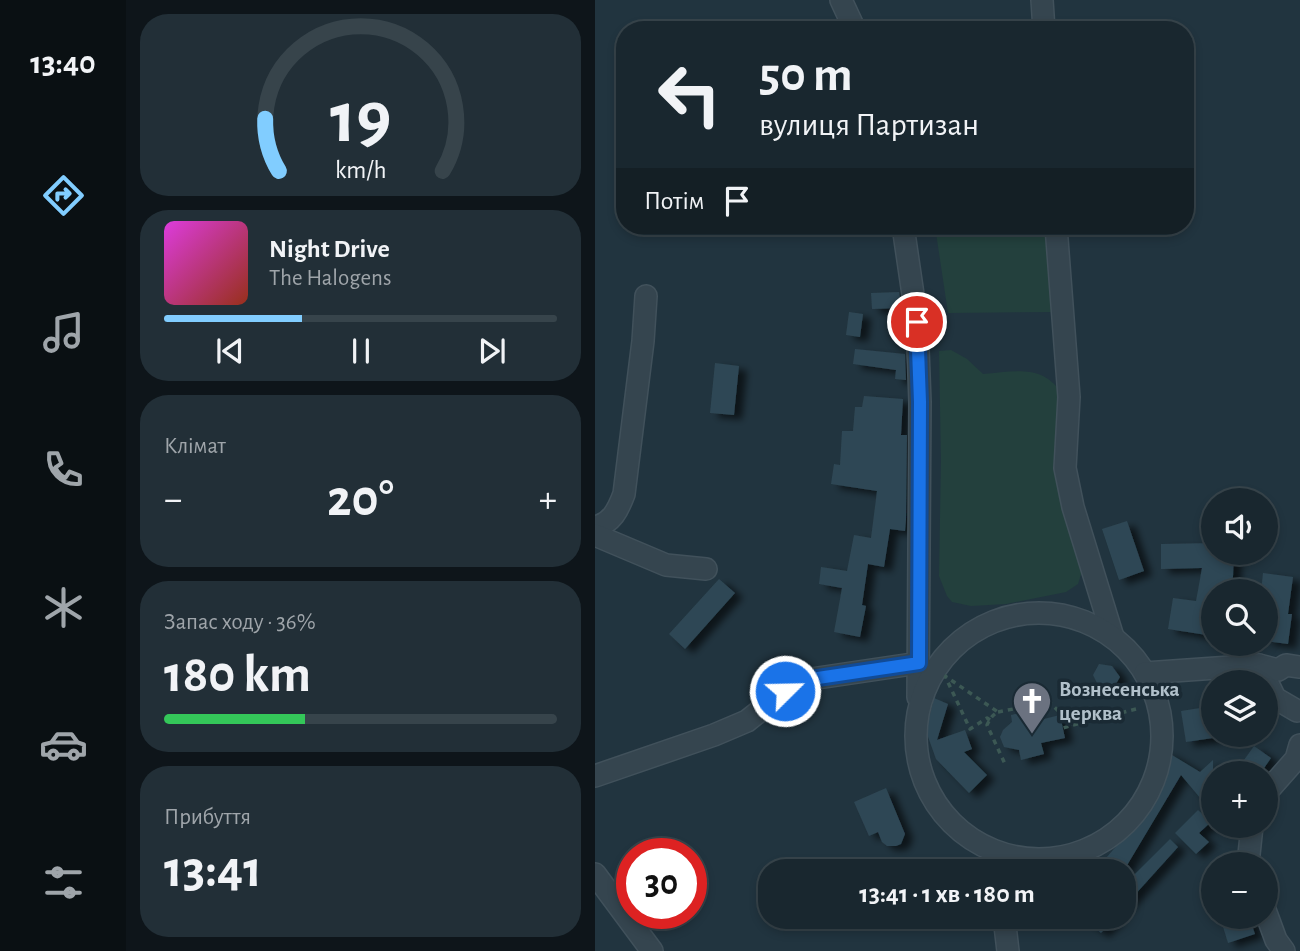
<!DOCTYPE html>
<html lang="uk">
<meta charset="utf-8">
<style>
:root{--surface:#19272f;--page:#222f37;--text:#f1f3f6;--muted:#9fa5aa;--line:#37444b;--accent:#81cdff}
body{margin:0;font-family:"Alegreya Sans",sans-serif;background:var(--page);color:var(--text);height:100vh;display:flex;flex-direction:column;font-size:26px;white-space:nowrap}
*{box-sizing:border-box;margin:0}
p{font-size:23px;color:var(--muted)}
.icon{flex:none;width:38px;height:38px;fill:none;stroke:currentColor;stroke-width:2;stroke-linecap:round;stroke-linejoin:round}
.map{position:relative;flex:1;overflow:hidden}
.details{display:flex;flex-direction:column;gap:14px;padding:14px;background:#0e151a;width:469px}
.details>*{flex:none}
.guide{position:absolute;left:21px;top:21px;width:578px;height:214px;border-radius:28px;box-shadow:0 4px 10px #0003,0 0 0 2px var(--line);background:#19272f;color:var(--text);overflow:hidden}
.controls{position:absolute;left:606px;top:488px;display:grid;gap:14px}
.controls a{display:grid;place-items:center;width:77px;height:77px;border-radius:50%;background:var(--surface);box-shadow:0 4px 10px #0003,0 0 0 2px var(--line);font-size:35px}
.speed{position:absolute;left:21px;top:838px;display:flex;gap:14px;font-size:35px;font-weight:700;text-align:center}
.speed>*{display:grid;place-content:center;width:91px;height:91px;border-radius:50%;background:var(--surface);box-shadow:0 4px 10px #0003,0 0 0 2px var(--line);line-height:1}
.speed .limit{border:10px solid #d22;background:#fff;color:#111}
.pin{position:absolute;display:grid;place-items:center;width:60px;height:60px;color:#fff;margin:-30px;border:4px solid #fff;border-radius:50%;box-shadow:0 2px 7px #0007}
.me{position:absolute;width:77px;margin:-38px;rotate:67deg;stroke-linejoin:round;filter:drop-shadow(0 0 5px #0008)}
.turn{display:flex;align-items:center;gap:24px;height:147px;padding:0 28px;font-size:32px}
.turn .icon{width:91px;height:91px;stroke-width:2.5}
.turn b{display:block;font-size:49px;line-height:60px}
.then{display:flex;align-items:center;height:66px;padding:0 28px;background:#0003;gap:14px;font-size:26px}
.big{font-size:52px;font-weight:700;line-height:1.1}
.details .card{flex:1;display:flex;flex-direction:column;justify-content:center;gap:10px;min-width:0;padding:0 24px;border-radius:28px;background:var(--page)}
.details .dial{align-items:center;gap:0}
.dial svg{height:182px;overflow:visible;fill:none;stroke:var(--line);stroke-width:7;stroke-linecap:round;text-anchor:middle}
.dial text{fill:var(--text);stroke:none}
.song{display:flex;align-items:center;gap:21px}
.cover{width:84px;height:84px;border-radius:10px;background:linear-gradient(135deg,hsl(300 70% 55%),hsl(10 70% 35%))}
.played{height:7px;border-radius:4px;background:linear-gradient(90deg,var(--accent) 35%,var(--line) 35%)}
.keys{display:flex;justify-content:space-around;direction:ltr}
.heat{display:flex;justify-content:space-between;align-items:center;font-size:38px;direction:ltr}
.charge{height:10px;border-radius:5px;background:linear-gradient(90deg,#34c759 36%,var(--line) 0)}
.trip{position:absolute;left:163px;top:859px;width:378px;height:70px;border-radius:28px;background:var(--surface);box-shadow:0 4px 10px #0003,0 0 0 2px var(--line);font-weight:700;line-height:70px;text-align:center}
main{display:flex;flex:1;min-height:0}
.dock{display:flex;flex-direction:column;width:126px;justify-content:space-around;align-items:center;background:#0a1013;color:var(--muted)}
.dock .icon{width:49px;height:49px}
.dock .on{color:var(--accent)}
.dock b{font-size:32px;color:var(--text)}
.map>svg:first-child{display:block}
</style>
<main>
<nav class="dock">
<b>13:40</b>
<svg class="icon on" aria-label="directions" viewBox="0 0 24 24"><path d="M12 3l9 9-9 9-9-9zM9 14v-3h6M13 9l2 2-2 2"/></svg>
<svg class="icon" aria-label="music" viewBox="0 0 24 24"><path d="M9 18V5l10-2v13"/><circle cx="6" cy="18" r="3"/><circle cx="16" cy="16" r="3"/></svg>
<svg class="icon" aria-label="phone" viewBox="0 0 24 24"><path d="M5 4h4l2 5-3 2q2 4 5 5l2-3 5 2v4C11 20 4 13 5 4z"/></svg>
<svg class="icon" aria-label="climate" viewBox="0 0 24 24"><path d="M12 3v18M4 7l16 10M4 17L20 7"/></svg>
<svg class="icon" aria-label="car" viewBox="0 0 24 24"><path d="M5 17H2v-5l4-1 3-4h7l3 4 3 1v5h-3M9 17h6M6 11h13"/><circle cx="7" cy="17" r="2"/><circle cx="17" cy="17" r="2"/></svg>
<svg class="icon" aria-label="filters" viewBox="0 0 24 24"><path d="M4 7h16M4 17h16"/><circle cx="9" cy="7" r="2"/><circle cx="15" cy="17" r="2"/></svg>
</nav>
<section class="details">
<div class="card dial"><svg viewBox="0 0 100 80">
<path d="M14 69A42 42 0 1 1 86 69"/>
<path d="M14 69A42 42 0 0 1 8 46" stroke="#81cdff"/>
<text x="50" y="56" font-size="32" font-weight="700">19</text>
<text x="50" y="72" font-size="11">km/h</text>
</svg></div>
<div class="card">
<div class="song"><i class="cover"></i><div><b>Night Drive</b><p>The Halogens</p></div></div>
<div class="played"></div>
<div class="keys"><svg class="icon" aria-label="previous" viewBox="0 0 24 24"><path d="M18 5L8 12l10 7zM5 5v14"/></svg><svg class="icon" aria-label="pause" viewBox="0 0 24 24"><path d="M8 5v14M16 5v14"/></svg><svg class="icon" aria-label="next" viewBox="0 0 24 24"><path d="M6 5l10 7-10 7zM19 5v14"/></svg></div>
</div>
<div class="card"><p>Клімат</p>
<div class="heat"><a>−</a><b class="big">20°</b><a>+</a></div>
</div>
<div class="card"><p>Запас ходу · 36%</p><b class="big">180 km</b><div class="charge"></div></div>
<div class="card"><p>Прибуття</p><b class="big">13:41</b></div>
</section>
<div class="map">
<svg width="705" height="951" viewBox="0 0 705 951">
<defs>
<filter id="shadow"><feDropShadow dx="8" dy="4.5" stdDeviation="3.5" flood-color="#0009"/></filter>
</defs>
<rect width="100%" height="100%" fill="#21343f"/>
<!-- green -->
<g fill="#23403d">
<path d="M340,226H455L460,312L353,313Z"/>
<path d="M356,350L372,359L388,374C417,372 446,364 465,391L487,571L483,584L471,592L411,604L376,606L357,602L352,596L344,576L346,461L344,351Z"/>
</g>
<!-- building -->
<g fill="#2f4754" filter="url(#shadow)">
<path d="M304,292L307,308L277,309L276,293Z"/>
<path d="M254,312L268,314L265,337L251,335Z"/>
<path d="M260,349L310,354L311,380L300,379L301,370L258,364Z"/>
<path d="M120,363L144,366L139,415L115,413Z"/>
<path d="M269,396L308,399L306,435H312L311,520L310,531L295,529L289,567L273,564L267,605L271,606L265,637L239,632L247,588L224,584L226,567L252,571L259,535L276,538L282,491L236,484L239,464L245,465L247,431H258L260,407H267Z"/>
<path d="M532,521L549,571L524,580L507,529Z"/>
<path d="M618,543V553H639L638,577L634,592H618V636L573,629L578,598L601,601L607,568L566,569V544Z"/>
<path d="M668,573L698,577L693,614H697L693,644L670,641V592H666Z"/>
<path d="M124,579L140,593L90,649L74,634Z"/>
<path d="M504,664L517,666L525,677L518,689L504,687L498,675Z"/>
<path d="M339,698L353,704L342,740L370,730L377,749L369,752L392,775L374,793L341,759L331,731Z"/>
<path d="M618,706V738L591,742L586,711Z"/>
<path d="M438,710L441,721L465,715L470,738L446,743L449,754L426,760L424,750L409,747L405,737L408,730L417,722L416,715Z"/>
<path d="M659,746L676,758L665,774H639Z"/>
<path d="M567,749L605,772L618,760V788L606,799L586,775L528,872H499L536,829L568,776L566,775L574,761Z"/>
<path d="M291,788L310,834L306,844L301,846H292L287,842L283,832L274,836L259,802Z"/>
<path d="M603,810L616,822L604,833L614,842L601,854L580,833Z"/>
<path d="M575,839L583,847L528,908V886Z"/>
<path d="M488,917H521L506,933Z"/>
<path d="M625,917H654L660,934L633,943Z"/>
</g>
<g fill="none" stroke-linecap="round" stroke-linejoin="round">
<!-- minor casing -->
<g stroke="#41515b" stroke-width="24">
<g id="minor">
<path d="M246,0L260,30"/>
<path d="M447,0L449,30"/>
<path d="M308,226L322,322L325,402L323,697"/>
<path d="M461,226L474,397L470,468L478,507L518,637"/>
<path d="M0,527C17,523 23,510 29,494L48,341L51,296"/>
<path d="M0,535L71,565L111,569"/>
<circle cx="444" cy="736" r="123"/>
<path d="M664,665L680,698L702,711"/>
<path d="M550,673L664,665L683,670L691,665L705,667"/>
<path d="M0,776L119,735L152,721L190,691L216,679L324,663"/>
<path d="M670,794L701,759L705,745"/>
<path d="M653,864L657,826"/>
<path d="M0,874L57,951"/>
<path d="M670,910L681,940L689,951"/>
<path d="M409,917L413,951"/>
</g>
</g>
<!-- path -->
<g stroke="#3c5854" stroke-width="3.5" stroke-dasharray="5 5" stroke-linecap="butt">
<path d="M403,712L454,702L478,725L468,728"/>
<path d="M395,720L392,718L375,729L350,676L403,712C397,715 395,719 392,725L410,764"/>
<path d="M478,725L545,708"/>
</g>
<!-- minor -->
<use href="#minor" stroke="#35454f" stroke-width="21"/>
</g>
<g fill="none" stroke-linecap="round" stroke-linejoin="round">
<!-- route casing -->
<g stroke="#114b97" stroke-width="18">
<path id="route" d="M190,691L216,679L324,663L325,402L322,322"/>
</g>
<!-- route -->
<use href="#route" stroke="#1a73e8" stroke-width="12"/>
</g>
<!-- icons -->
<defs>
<g id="church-pin" transform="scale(2.0125)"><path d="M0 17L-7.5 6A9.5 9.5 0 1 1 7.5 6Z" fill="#6b7280" stroke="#1a2a34"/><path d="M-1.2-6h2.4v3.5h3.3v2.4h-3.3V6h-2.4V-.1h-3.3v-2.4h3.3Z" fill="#fff"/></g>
</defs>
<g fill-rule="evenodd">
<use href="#church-pin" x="437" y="701"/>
</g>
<g text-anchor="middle" stroke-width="7" stroke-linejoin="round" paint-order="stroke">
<!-- poi labels -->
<g font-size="21" font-weight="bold" fill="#b1c0ca" stroke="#1a2a34" text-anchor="start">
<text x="464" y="696">Вознесенська<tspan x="464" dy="24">церква</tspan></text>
</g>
</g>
</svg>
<div class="controls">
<a><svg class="icon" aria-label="sound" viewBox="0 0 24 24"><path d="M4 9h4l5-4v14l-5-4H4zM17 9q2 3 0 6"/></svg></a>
<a><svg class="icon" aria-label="search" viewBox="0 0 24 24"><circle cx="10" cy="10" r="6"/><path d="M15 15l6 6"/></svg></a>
<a><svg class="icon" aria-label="layers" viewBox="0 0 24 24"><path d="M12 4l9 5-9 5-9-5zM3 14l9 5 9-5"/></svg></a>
<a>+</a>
<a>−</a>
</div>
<div class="speed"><div class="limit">30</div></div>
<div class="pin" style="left:322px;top:322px;background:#d93025"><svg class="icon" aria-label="arrive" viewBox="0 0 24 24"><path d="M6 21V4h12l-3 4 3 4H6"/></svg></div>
<svg class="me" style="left:190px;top:691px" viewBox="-20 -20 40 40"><circle r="17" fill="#1a73e8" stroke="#fff" stroke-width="3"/><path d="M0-11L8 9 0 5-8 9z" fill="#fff"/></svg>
<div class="trip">13:41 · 1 хв · 180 m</div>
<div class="guide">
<div class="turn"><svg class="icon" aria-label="left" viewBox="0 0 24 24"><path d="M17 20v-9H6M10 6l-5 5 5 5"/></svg><div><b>50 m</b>вулиця Партизан</div></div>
<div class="then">Потім<svg class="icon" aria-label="arrive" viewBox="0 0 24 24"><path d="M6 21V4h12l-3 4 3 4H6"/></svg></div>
</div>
</div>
</main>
